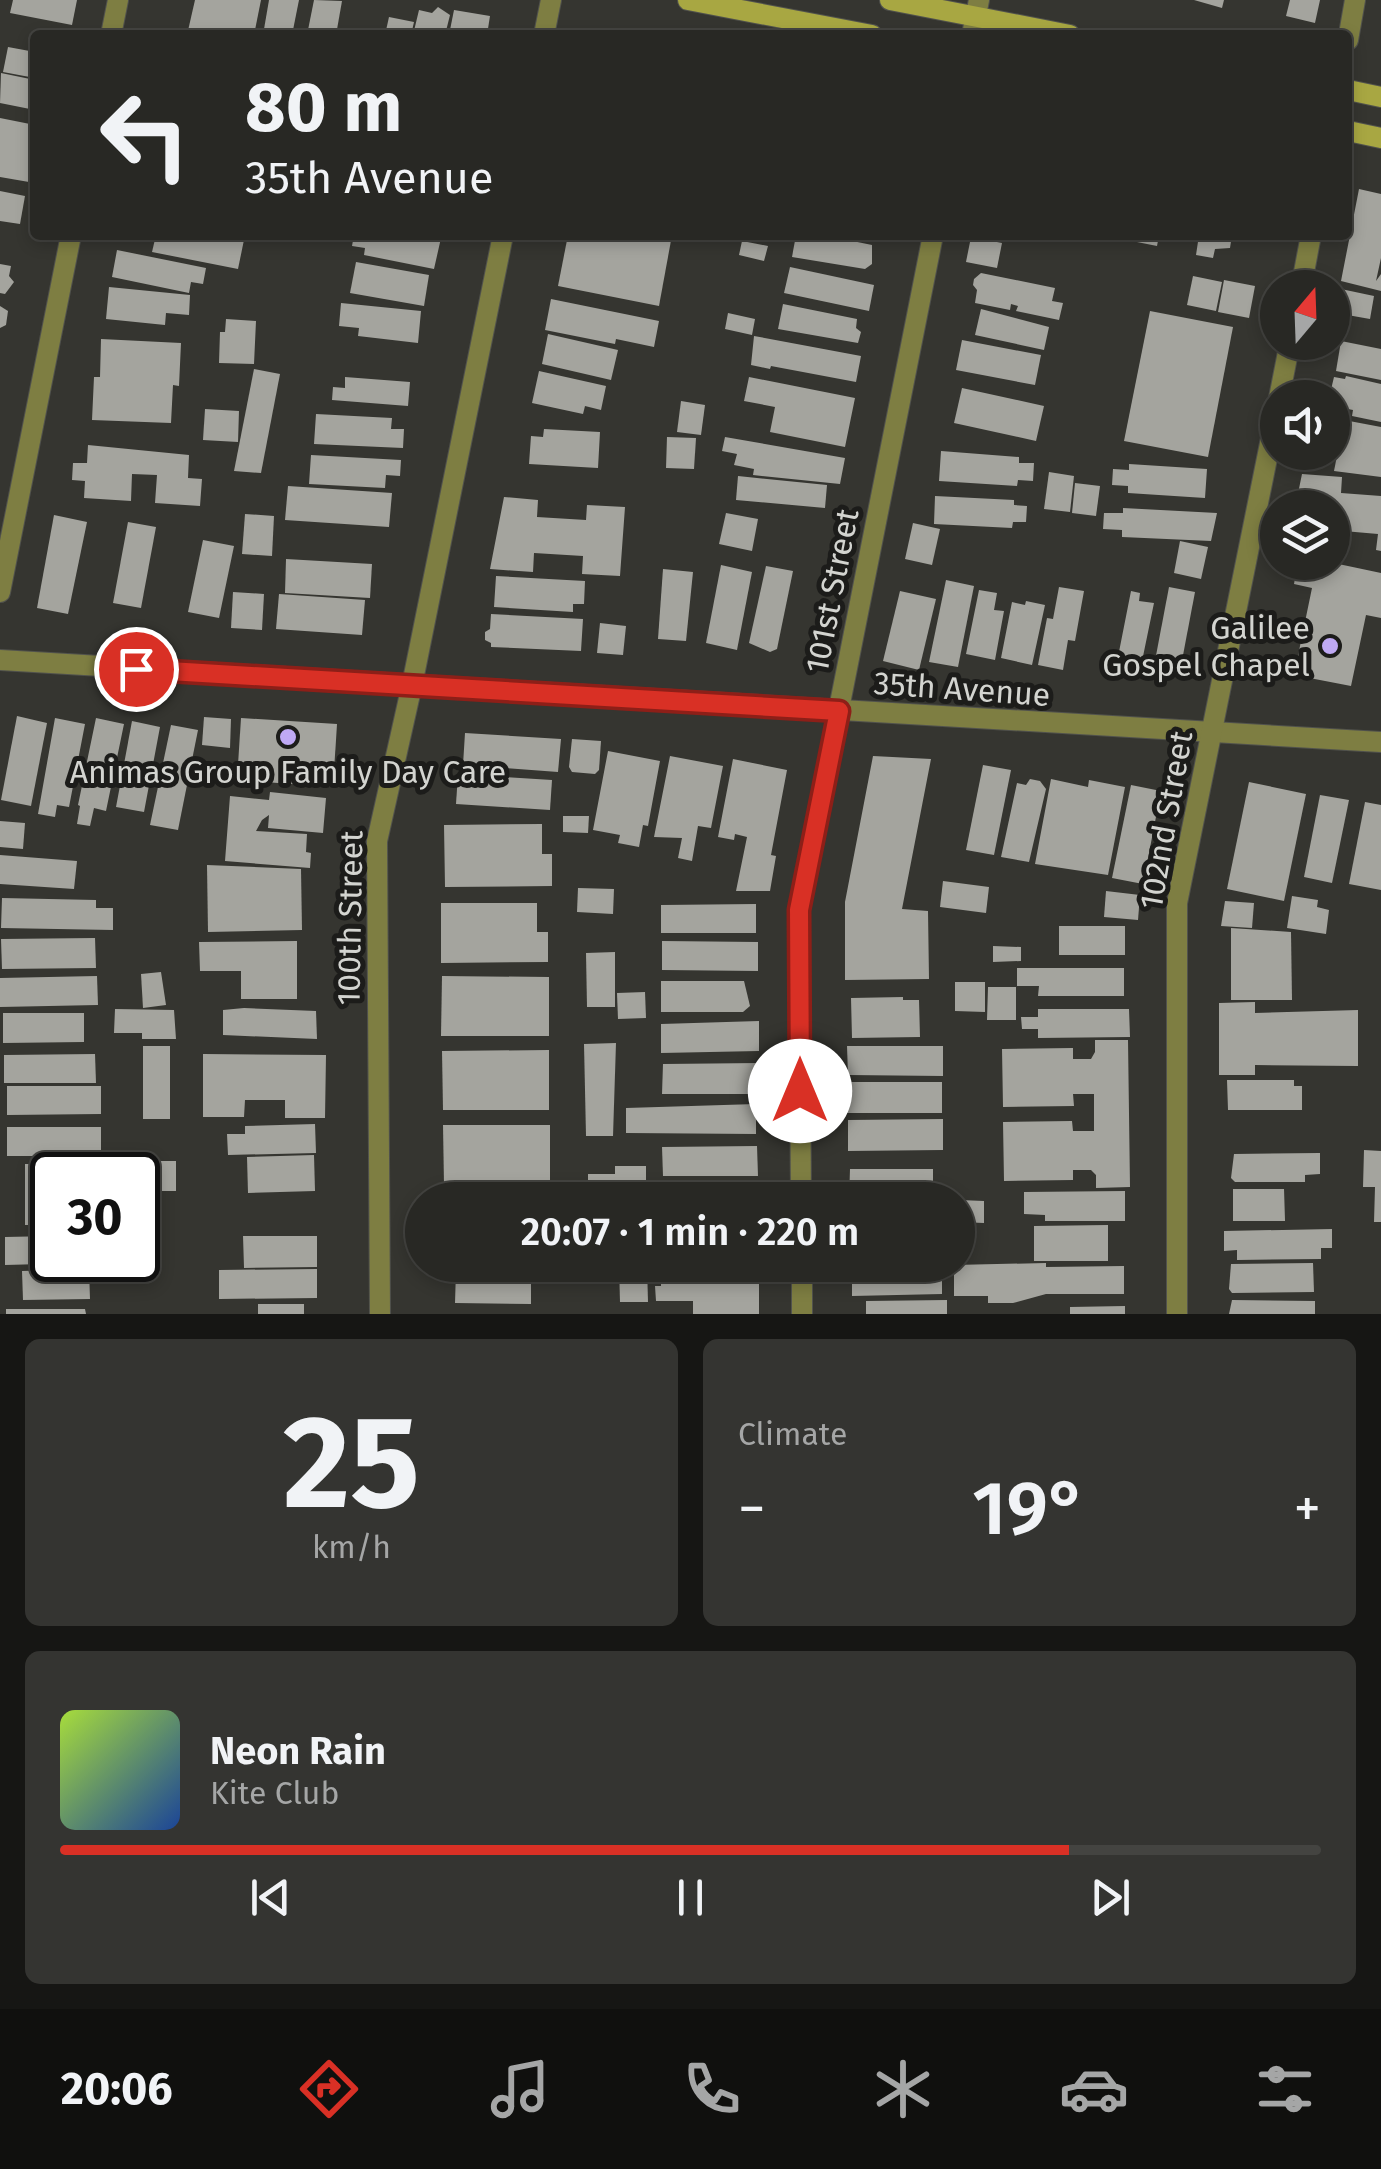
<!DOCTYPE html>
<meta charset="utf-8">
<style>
:root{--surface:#282824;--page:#343431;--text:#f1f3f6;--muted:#a5a6a6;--line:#444441;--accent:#d93025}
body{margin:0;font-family:"Fira Sans",sans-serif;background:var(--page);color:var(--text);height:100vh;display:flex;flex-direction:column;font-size:38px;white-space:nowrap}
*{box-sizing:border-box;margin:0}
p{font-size:32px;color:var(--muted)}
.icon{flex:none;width:55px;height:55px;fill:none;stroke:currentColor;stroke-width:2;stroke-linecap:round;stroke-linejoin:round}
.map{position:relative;height:1314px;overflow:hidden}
.details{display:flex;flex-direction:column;gap:25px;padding:25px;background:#161614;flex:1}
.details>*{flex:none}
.hud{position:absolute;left:30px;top:30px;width:1322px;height:210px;border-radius:10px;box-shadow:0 5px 15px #0003,0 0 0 2px var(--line);background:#282824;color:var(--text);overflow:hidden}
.needle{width:65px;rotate:19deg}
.controls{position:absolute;left:1260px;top:270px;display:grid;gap:20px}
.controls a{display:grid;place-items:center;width:90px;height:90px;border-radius:50%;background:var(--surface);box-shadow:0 5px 15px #0003,0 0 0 2px var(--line);font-size:50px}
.speed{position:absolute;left:30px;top:1152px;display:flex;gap:20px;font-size:50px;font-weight:700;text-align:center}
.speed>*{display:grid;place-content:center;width:130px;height:130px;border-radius:50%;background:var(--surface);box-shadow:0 5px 15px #0003,0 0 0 2px var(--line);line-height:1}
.speed .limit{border:5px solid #111;border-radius:15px;background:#fff;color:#111}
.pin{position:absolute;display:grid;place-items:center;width:85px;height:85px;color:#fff;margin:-42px;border:5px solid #fff;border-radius:50%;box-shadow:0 2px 10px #0007}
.me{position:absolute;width:110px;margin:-55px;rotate:0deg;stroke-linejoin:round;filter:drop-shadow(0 0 8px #0008)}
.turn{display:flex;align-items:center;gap:35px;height:210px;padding:0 50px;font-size:45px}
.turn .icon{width:130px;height:130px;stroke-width:2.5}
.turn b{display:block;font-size:70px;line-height:85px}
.big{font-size:75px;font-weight:600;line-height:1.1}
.details .tile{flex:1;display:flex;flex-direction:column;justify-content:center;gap:15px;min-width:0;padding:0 35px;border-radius:15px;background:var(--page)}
.details .dial{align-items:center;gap:0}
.dial b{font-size:130px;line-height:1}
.song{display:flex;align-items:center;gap:30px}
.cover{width:120px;height:120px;border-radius:15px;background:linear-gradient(135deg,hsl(80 70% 55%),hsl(220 70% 35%))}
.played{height:10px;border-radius:5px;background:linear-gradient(90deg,var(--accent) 80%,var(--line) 80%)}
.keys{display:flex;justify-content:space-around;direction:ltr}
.heat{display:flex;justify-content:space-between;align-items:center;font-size:55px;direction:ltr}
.details .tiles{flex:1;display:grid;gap:25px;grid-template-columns:1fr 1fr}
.tile:last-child{grid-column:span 2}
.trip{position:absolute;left:405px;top:1182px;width:570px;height:100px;border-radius:50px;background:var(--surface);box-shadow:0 5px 15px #0003,0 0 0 2px var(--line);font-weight:600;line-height:100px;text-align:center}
.menu{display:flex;height:160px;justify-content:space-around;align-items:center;background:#10100e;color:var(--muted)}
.menu .icon{width:70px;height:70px}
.menu .current{color:var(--accent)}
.menu b{font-size:45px;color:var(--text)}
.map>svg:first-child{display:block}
</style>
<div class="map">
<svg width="1381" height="1314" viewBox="0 0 1381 1314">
<rect width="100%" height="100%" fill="#353530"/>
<!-- building -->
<g fill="#a4a49e">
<path d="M13,0H77L72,25L10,13Z"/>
<path d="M195,0H261L254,35H187Z"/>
<path d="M269,0H299L292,35H263Z"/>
<path d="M314,0L342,1L336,35H307Z"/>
<path d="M1194,0H1224L1222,8Z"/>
<path d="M1290,0H1320L1315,23L1286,16Z"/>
<path d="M438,7L450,15L445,35H413L419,10L432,13Z"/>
<path d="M454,10L490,16L487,35H449Z"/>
<path d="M389,17L414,22L411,35H385Z"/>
<path d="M8,47L35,52V78L3,72Z"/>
<path d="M1,73L35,80V110L0,103Z"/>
<path d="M0,118L35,125L29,182L0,177Z"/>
<path d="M1359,189L1381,194V258L1376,281L1381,274V291L1341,281Z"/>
<path d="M0,191L25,196L20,224L0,221Z"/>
<path d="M156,235H245L238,269L152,252Z"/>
<path d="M354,235H423L441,238L434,269L364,255L365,248L352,246Z"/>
<path d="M568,235H672L659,306L558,286Z"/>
<path d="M796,235H823L872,245V264L865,269L792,257Z"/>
<path d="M1128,235H1159L1157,246L1127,240Z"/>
<path d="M1199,235H1232L1230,248L1215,249L1213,258L1196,255Z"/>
<path d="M971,237L1002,243L997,268L966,262Z"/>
<path d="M742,241L768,246L764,261L739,255Z"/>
<path d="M117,250L206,268L203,284L191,282L189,293L112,277Z"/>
<path d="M356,262L429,275L424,306L350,293Z"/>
<path d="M0,264L11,266L9,276L14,282L5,294L0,293Z"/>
<path d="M790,267L874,285L869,311L784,293Z"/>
<path d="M981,273L1055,288L1052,301L1063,303L1059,320L1016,311L1018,306L1011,304L1010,310L975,303L977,290L973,285L974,279Z"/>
<path d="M1193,276L1222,282L1216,311L1187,305Z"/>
<path d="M1224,280L1255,286L1249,318L1218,312Z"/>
<path d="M109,287L190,295L189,315L166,313L165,325L106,319Z"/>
<path d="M1341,289L1374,296L1370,319L1336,313Z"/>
<path d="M551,299L659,321L654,347L616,339L615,344L545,330Z"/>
<path d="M341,303L421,311L418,343L358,336L359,328L339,326Z"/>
<path d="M783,304L857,319L856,328L861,332L858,343L778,329Z"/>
<path d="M0,306L8,311L6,325L0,328Z"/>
<path d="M981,309L1049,327L1044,350L975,335Z"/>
<path d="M1150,311L1233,327L1208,457L1124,441Z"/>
<path d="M728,313L755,319L752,335L725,329Z"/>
<path d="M226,319L256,321L254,364L219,363L220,332H225Z"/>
<path d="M548,334L618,350L611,380L542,364Z"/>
<path d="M754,336L861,356L856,382L771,366L770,369L751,365Z"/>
<path d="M101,339L181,343L179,386L173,385L171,423L92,420L94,377H100Z"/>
<path d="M962,340L1041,355L1035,385L956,370Z"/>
<path d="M1341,341L1381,349V380L1336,371Z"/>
<path d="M254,369L280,374L261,473L234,471Z"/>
<path d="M539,371L606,386L601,410L585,406L583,414L532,403Z"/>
<path d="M1346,376L1381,384V422L1352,416L1353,410L1332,406V398H1329L1334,377L1345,379Z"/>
<path d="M345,377L410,382L408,406L332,400L333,387L345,388Z"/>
<path d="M749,377L855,398L845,447L770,432L775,407L744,401Z"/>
<path d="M962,388L1044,406L1036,441L954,423Z"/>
<path d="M681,401L705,405L701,435L677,432Z"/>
<path d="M205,409L239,411L238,442L203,440Z"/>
<path d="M316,414L392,418L391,429H404L403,448L314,444Z"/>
<path d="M1344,420L1381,427V477L1334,471Z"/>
<path d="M544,429L600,432L598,468L529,464L531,436L543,437Z"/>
<path d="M667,437L696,438L694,469L666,468Z"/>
<path d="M725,437L845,458L840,484L753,475L754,469L734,465L737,454L722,451Z"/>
<path d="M88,445L189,455L188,478L202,479L200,506L155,503L157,475L132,474L131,501L84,498L85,481L72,480L73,463H87Z"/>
<path d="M941,451L1019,457V463H1034L1033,481L1018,480L1017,486L939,481Z"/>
<path d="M311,455L401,460L400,476L386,475L385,488L309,484Z"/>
<path d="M1129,464L1207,469L1205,498L1128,493V486L1112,485L1113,469L1129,470Z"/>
<path d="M1049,472L1074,476L1070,512L1044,509Z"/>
<path d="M1302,474L1342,477L1341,493L1381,496V551L1376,550L1378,534L1332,530V508H1295Z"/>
<path d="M738,476L827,485L825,508L736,500Z"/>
<path d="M1075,483L1100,486L1096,516L1072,513Z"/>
<path d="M288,486L392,493L389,527L285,520Z"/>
<path d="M935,496L1014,500V505L1027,506L1026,522H1013L1012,528L934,524Z"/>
<path d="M504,497L538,500L537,517L586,520L587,505L625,507L620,576L582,574L583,556L534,553L533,572L490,569Z"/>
<path d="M1123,508L1217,513L1211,541L1122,537V530L1103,529L1104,513H1123Z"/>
<path d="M726,513L758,519L752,551L719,544Z"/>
<path d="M245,514L274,516L272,556L242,554Z"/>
<path d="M54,515L87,522L68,614L37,608Z"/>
<path d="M128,522L156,527L141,608L113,603Z"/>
<path d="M913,523L940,529L932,565L905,559Z"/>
<path d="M203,540L234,546L219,618L188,612Z"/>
<path d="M1180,541L1208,547L1201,579L1174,573Z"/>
<path d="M286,559L372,564L370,598L285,593Z"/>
<path d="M1298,562H1329L1381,573V618L1366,615L1351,686L1294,675L1312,588L1294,584Z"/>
<path d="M721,565L752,572L737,650L706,643Z"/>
<path d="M766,566L793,571L777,649L770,652L749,643Z"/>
<path d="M663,569L693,572L686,641L658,639Z"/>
<path d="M496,576L585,581L584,604H573V612L494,607Z"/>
<path d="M946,580L974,586L958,667L929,662Z"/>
<path d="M1059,587L1084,591L1075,641L1068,640L1063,670L1038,665L1047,618L1053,619Z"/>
<path d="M1169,587L1195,592L1180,671L1154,666Z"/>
<path d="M979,590L997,593L994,610L1004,611L995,660L966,654Z"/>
<path d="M900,591L936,599L919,670L883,661Z"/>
<path d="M1131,591L1140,593L1139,601L1154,603L1140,671L1116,667Z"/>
<path d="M233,592L264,594L262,630L231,628Z"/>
<path d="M279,594L365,600L362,635L276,629Z"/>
<path d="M1026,601L1045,605L1032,665L1001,658L1012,602L1025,605Z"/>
<path d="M491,614L583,619L581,651L491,647V643L485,640V632L490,629Z"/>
<path d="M600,623L626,626L623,655L597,653Z"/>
<path d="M17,716L47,723L31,806L1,800Z"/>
<path d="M204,717L231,719L230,748L202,745Z"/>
<path d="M55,718L85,724L69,807L57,805L55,817L38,814Z"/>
<path d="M96,718L124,724L106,811L94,808L90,826L77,824L80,806L78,805Z"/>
<path d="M241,718L337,724L333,787L237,780Z"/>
<path d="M132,721L160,727L144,812L116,807Z"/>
<path d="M171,725L198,730L178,830L150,825Z"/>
<path d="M465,733L561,739L558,772L463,765Z"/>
<path d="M572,739L601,741L599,770L595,774L572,772L569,767Z"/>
<path d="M608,751L660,761L648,826L643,825L639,847L618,843L620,835L593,830Z"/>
<path d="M670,756L723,766L711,828L698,826L692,861L678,858L682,838L654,837Z"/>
<path d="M873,756L931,759L902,909L928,911L929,979L845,980V902Z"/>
<path d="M733,759L787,770L771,855L776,856L770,891H736L747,837L735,834L734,840L718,837Z"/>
<path d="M983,765L1011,770L994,855L966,850Z"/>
<path d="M458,774L552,780L550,810L456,804Z"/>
<path d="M1030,779L1040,781L1046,789L1029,862L1001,857L1017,783L1026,785Z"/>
<path d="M1051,779L1088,787L1089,780L1125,787L1108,875L1035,864Z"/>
<path d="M1249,782L1306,794L1284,901L1227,889Z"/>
<path d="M1131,785L1161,791L1143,884L1112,878Z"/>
<path d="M270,792L326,798L323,833L268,828L269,815L262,820L256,831L307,834L306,852L311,853L310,868L225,861L230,796L269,800Z"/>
<path d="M1320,795L1349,800L1332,883L1304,877Z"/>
<path d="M1365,802L1381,805V890L1349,884Z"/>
<path d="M563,816H589L588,833L563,832Z"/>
<path d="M0,821L25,823L23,849L0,847Z"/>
<path d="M542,824V854H552V886L445,887L444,825Z"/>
<path d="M0,855L77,861L74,889L0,884Z"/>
<path d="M207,865L301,869L302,930L208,932Z"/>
<path d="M943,881L989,887L986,913L940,907Z"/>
<path d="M578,888L614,889L613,914L577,912Z"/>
<path d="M1106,891L1140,895L1138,920L1104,917Z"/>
<path d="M1292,896L1318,900L1317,907L1329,910L1326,934L1287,928Z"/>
<path d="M2,898L96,900V908H113V930L1,928Z"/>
<path d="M1225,901L1254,903L1252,928L1221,926Z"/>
<path d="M441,903H537V932H548V962L441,963Z"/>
<path d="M756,904V933H661V905Z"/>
<rect x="1059" y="926" width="66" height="29"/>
<path d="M1231,928L1291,932L1292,1000H1231Z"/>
<path d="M95,938L96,968L2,969L1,939Z"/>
<path d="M297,941V999H241V971H200L199,942Z"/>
<path d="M662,941L758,942V971L662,970Z"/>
<path d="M993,946L1021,947V961L993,962Z"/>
<path d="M615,952V1007H587L586,953Z"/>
<path d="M1017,968H1124V996H1038L1039,986H1017Z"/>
<path d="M161,972L166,1005L143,1008L141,974Z"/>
<path d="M97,976L98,1005L0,1007V978Z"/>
<path d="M442,976L549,977V1036H441Z"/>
<path d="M661,981H744L750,1006L743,1012H661Z"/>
<path d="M955,982H985V1012L955,1011Z"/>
<path d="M988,987H1016V1020H987Z"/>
<path d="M645,992L646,1018L618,1019L617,993Z"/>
<path d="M903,997V1000H919L920,1037L852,1038L851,998Z"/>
<path d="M1255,1002V1013L1358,1010V1066L1255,1065V1075H1219V1003Z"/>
<path d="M244,1008L316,1011L317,1039L223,1035V1010Z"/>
<path d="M115,1009L174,1010L176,1039H142V1033H114Z"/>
<path d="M1038,1009H1129L1130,1037L1038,1038V1029H1022L1021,1017H1038Z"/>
<path d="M3,1013H84V1042L3,1043Z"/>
<path d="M759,1021V1051L661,1053V1024Z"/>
<path d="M1095,1040H1128L1130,1187L1096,1188V1175L1091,1170H1073V1180L1004,1181L1003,1122L1072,1121L1073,1131H1094V1094H1073L1074,1106L1003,1107L1002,1049L1073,1048V1059H1091L1095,1052Z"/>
<path d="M616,1043L613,1136H586L584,1044Z"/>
<rect x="143" y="1046" width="27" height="73"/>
<path d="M847,1046H943V1076L848,1075Z"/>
<path d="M549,1050V1110H443L442,1051Z"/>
<path d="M95,1054L96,1083H4V1055Z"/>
<path d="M203,1054L326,1055L325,1118H285V1100H245L244,1117H203Z"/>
<path d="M760,1063V1094H662L663,1064Z"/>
<path d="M1227,1080H1294V1086H1302V1110H1228Z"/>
<path d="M846,1082H942V1113H847Z"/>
<path d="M7,1086H101V1114L7,1115Z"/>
<path d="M756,1104V1134L626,1133V1108Z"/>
<path d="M943,1119V1150L848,1151V1120Z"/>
<path d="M315,1124L316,1153L228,1155L227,1134H245V1126Z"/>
<path d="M443,1125H550V1184L444,1185Z"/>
<rect x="7" y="1127" width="94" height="29"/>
<path d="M757,1146L758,1176H663L662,1147Z"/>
<path d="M1364,1150L1381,1151V1222H1374L1375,1187H1363Z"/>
<path d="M1320,1153V1174L1305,1175V1182H1235L1231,1178L1234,1154Z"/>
<path d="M314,1155L315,1191L248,1193L247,1157Z"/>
<rect x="148" y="1161" width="28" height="30"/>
<path d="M25,1164H89V1175H52V1225H25Z"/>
<path d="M615,1166H646V1181H615L614,1190H588V1174H615Z"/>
<path d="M850,1169H933V1195H916V1200H849Z"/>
<path d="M1233,1189H1284L1285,1221H1233Z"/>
<path d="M1125,1191V1221H1045V1215L1024,1214V1192Z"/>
<path d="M615,1192V1200H587V1193Z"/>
<path d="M960,1200L984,1201V1223L959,1222Z"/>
<path d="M1108,1225V1261H1034V1226Z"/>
<path d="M1332,1229V1248H1321V1259L1237,1260V1250L1224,1251V1231Z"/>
<path d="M52,1236V1260H80V1263L5,1265V1237Z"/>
<path d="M243,1236H317V1267L244,1268Z"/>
<path d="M1046,1263V1267L1124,1266V1294H1046L1013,1303H988V1296H954V1265Z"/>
<path d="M1313,1263L1314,1292L1232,1293L1229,1289L1231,1264Z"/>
<path d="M619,1265H647L648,1302H620Z"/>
<path d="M942,1265V1294L852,1296V1267Z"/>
<path d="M467,1268L540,1269L539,1281H531V1304L455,1303L456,1270Z"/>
<path d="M89,1269L90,1299L23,1300L22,1271Z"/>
<path d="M317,1269V1298L219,1299V1270Z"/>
<path d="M759,1275V1314H693V1301H656L655,1286H661V1281L670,1282V1276Z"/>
<path d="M947,1300V1314H866V1301Z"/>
<path d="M1232,1300L1315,1301V1314H1229Z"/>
<rect x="258" y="1304" width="46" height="10"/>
<path d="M1125,1306V1314H1070V1307Z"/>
<path d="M6,1309H85L86,1314H6Z"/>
</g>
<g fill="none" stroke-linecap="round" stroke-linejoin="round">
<!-- street casing -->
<g stroke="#51524d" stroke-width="22">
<g id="street">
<path d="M111,35L118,0"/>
<path d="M544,35L551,0"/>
<path d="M972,35L979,0"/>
<path d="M1348,40L1355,0"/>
<path d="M1301,288L1311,235"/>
<path d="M1279,398L1290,342"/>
<path d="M0,592L71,235"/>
<path d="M0,660L1381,742"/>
<path d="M801,1200L799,910L933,235"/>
<path d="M802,1265V1314"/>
<path d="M380,1314L377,841L412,685L503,235"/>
<path d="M1177,1314V903L1278,404"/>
</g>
</g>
<!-- secondary casing -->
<g stroke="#51524d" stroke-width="22">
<g id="secondary">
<path d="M688,0L872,35"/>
<path d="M890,0L1070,35"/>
<path d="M1348,90L1381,97"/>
<path d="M1348,131L1381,138"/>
</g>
</g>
<!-- street -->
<use href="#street" stroke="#7e7e42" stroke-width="20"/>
<!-- secondary -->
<use href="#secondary" stroke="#a8a742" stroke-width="20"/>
</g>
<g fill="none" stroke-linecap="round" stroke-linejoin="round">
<!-- route casing -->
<g stroke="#8d1f18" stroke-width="25">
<path id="route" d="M136,669L839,711L799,910L800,1091"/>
</g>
<!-- route -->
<use href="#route" stroke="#d93025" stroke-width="18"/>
</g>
<!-- markers -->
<g fill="#bfa9f4" stroke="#1c1c1a" stroke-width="4">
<circle cx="1330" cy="646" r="10"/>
<circle cx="288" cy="737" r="10"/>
</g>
<g text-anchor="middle" stroke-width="10" stroke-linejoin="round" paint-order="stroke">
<!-- street labels -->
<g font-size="32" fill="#d3d4d0" stroke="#1c1c1a">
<text transform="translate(832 591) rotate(-79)" y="11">101st Street</text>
<text transform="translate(962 689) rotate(4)" y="11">35th Avenue</text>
<text transform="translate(1166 820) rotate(-80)" y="11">102nd Street</text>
<text transform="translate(350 918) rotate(-89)" y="11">100th Street</text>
</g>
<!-- poi labels -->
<g font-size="32" fill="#d3d4d0" stroke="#1c1c1a" text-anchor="end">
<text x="1310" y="639">Galilee<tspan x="1310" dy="37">Gospel Chapel</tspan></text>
<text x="288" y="783" text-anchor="middle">Animas Group Family Day Care</text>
</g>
</g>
</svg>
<div class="controls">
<a><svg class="needle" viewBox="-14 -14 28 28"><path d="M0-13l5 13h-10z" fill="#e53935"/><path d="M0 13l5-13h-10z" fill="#a5a6a6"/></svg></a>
<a><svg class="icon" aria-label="sound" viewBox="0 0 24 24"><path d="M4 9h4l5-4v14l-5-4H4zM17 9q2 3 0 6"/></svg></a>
<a><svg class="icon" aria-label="layers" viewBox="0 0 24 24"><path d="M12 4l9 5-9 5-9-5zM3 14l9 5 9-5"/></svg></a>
</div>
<div class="speed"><div class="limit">30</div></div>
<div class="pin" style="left:136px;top:669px;background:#d93025"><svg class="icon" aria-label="arrive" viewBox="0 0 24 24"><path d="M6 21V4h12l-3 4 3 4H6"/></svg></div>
<svg class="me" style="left:800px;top:1091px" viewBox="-20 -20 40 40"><circle r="19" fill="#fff"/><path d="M0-13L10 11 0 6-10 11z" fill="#d93025"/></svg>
<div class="trip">20:07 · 1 min · 220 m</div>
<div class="hud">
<div class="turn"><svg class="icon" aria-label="left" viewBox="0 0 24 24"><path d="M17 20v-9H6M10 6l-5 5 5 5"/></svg><div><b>80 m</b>35th Avenue</div></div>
</div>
</div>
<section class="details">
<div class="tiles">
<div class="tile dial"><b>25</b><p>km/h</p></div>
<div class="tile"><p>Climate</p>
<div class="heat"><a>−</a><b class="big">19°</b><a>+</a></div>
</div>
<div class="tile">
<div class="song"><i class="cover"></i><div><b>Neon Rain</b><p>Kite Club</p></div></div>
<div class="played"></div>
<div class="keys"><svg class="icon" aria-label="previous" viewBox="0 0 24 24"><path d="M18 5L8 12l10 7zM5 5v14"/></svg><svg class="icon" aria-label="pause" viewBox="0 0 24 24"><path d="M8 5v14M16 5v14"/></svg><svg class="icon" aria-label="next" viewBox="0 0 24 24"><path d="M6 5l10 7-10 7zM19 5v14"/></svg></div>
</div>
</div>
</section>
<nav class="menu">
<b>20:06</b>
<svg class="icon current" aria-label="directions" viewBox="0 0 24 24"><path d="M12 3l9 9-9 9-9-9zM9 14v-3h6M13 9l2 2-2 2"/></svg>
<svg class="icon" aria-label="music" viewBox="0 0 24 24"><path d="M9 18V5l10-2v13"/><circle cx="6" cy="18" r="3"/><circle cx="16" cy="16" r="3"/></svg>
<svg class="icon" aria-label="phone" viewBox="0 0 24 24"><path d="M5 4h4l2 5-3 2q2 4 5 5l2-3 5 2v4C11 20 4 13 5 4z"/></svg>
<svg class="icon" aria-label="climate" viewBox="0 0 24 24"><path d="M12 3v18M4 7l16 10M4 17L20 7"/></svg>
<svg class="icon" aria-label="car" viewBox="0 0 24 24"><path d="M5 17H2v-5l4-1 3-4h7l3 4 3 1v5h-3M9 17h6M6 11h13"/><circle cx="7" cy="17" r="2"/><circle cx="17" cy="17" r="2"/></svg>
<svg class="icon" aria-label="filters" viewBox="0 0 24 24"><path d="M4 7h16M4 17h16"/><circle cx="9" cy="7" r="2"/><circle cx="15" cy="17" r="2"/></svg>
</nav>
